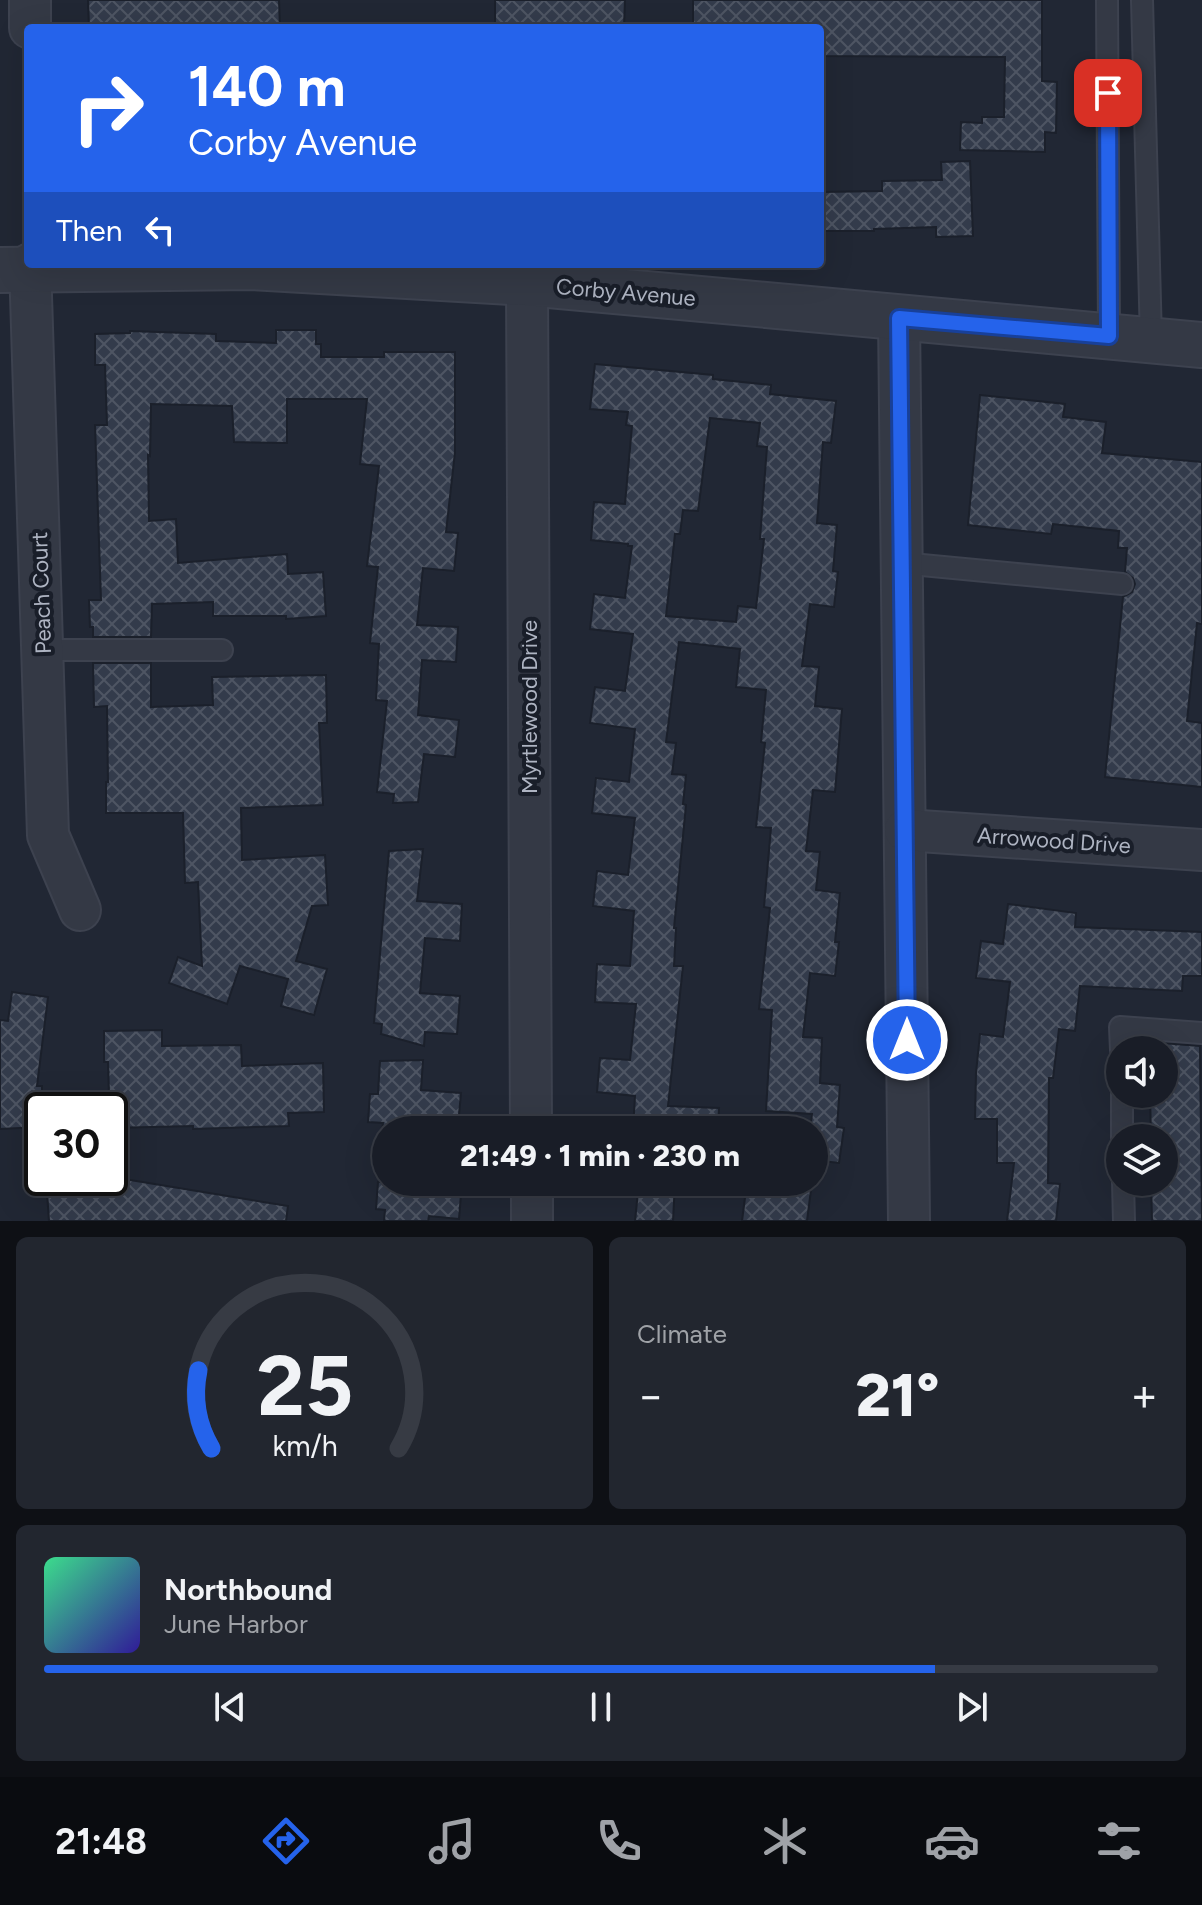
<!DOCTYPE html>
<meta charset="utf-8">
<style>
:root{--surface:#191d27;--page:#22262f;--text:#f1f3f6;--muted:#9fa2a7;--line:#373b44;--accent:#2563eb}
body{margin:0;font-family:Figtree,sans-serif;background:var(--page);color:var(--text);height:100vh;display:flex;flex-direction:column;font-size:30px;white-space:nowrap}
*{box-sizing:border-box;margin:0}
p{font-size:26px;color:var(--muted)}
.icon{flex:none;width:44px;height:44px;fill:none;stroke:currentColor;stroke-width:2;stroke-linecap:round;stroke-linejoin:round}
.map{position:relative;height:1221px;overflow:hidden}
.details{display:flex;flex-direction:column;gap:16px;padding:16px;background:#0e1015;flex:1}
.details>*{flex:none}
.guide{position:absolute;left:24px;top:24px;width:800px;height:244px;border-radius:8px;box-shadow:0 8px 32px #0002,0 0 0 2px var(--line);background:#2563eb;color:#fff;overflow:hidden}
.buttons{position:absolute;left:1106px;top:1036px;display:grid;gap:16px}
.buttons a{display:grid;place-items:center;width:72px;height:72px;border-radius:50%;background:var(--surface);box-shadow:0 8px 32px #0002,0 0 0 2px var(--line);font-size:40px}
.speed{position:absolute;left:24px;top:1092px;display:flex;gap:16px;font-size:40px;font-weight:700;text-align:center}
.speed>*{display:grid;place-content:center;width:104px;height:104px;border-radius:50%;background:var(--surface);box-shadow:0 8px 32px #0002,0 0 0 2px var(--line);line-height:1}
.speed .limit{border:4px solid #111;border-radius:12px;background:#fff;color:#111}
.pin{position:absolute;display:grid;place-items:center;width:68px;height:68px;color:#fff;margin:-34px;border-radius:16px;box-shadow:0 4px 12px #0006}
.me{position:absolute;width:88px;margin:-44px;rotate:0deg;stroke-linejoin:round;filter:drop-shadow(0 0 6px #0008)}
.turn{display:flex;align-items:center;gap:28px;height:168px;padding:0 32px;font-size:36px}
.turn .icon{width:104px;height:104px;stroke-width:2.5}
.turn b{display:block;font-size:56px;line-height:68px}
.then{display:flex;align-items:center;height:76px;padding:0 32px;background:#0003;gap:16px;font-size:30px}
.big{font-size:60px;font-weight:800;line-height:1.1}
.details .card{flex:1;display:flex;flex-direction:column;justify-content:center;gap:12px;min-width:0;padding:0 28px;border-radius:12px;background:var(--page)}
.details .dial{align-items:center;gap:0}
.dial svg{height:208px;overflow:visible;fill:none;stroke:var(--line);stroke-width:7;stroke-linecap:round;text-anchor:middle}
.dial text{fill:var(--text);stroke:none}
.song{display:flex;align-items:center;gap:24px}
.cover{width:96px;height:96px;border-radius:12px;background:linear-gradient(135deg,hsl(150 70% 55%),hsl(250 70% 35%))}
.played{height:8px;border-radius:4px;background:linear-gradient(90deg,var(--accent) 80%,var(--line) 80%)}
.keys{display:flex;justify-content:space-around;direction:ltr}
.heat{display:flex;justify-content:space-between;align-items:center;font-size:44px;direction:ltr}
.details .tiles{flex:1;display:grid;gap:16px;grid-template-columns:1fr 1fr}
.card:last-child{grid-column:span 2}
.trip{position:absolute;left:372px;top:1116px;width:456px;height:80px;border-radius:40px;background:var(--surface);box-shadow:0 8px 32px #0002,0 0 0 2px var(--line);font-weight:800;line-height:80px;text-align:center}
.menu{display:flex;height:128px;justify-content:space-around;align-items:center;background:#0a0c10;color:var(--muted)}
.menu .icon{width:56px;height:56px}
.menu .current{color:var(--accent)}
.menu b{font-size:36px;color:var(--text)}
.map>svg:first-child{display:block}
</style>
<div class="map">
<svg width="1202" height="1221" viewBox="0 0 1202 1221">
<defs>
<pattern id="building-cross-hatch" width="8" height="8" patternUnits="userSpaceOnUse" patternTransform="scale(2)"><rect width="8" height="8" fill="#333b4b"/><path d="M0 0l8 8M0 8l8-8" fill="none" stroke="#4e5563"/></pattern>
</defs>
<rect width="100%" height="100%" fill="#212734"/>
<!-- building -->
<g fill="url(#building-cross-hatch)" stroke="#1b202b" stroke-width="2" fill-rule="evenodd">
<path d="M88,0H279L280,28H89Z"/>
<path d="M495,0H625L624,28H495Z"/>
<path d="M693,0H1042V81L1057,82L1056,133L1045,132V152L960,150L961,122L982,123V117H1004L1005,57L820,56V28H693Z"/>
<path d="M970,161L973,236L936,237V227L874,229V231H820V192L882,191V181L942,180L941,162Z"/>
<path d="M276,330H316V344H321V357H384V352H455V452L446,532L458,533L454,571L423,568L417,625L458,627L456,662L422,660L418,715L459,720L455,757L424,754L418,802L393,803L394,794L377,792L387,701L376,700L379,644L370,643L378,567L367,566L379,466L360,464L367,399H287V443L234,442L232,406L151,404L150,456L148,455L149,521L176,519L178,563L287,554L288,574L323,572L326,616L286,619V616H213V602L152,604L151,637H93V627H90L89,600H101L95,425H107L105,365H95V334L130,333V331L216,334V341L276,343Z"/>
<path d="M595,364L713,375V379L771,385L770,394L836,401L831,443L823,442L817,523L837,525L833,571L838,572L834,607L810,604L802,666L819,667L815,706L842,709L835,792L813,790L806,851L820,852L816,890L840,893L835,942H839L835,976L810,973L803,1037L822,1038L820,1083L840,1085L837,1127L844,1128L839,1163L814,1160V1130H810L812,1114L766,1111L772,1010L759,1009L770,908L764,907L771,828L756,827L765,743L761,742L766,690L736,687L740,649L679,642L666,742L676,743L672,774L686,775L683,804L686,805L674,928H676L674,966H683L668,1106L719,1108L718,1130H633L635,1096L597,1092L600,1058L630,1060L636,1004L595,1002L597,964L630,966L634,911L593,906L597,871L628,875L635,818L592,813L596,778L629,782L635,729L590,723L595,687L625,691L633,634L590,629L594,594L625,598L632,546H628V544L591,540L594,502L625,504L632,426L626,425L628,412L590,409ZM710,418L760,423L757,446L767,447L760,539H764L756,608L738,606L736,622L666,616L675,534H680L683,510L698,511Z"/>
<path d="M980,395L1065,404L1063,417L1106,422L1102,453L1202,462V624L1197,623L1187,721L1202,723V787L1105,777L1123,597L1132,592L1135,584L1133,578L1125,572L1127,548H1118L1119,531L1053,524L1051,534L968,525Z"/>
<path d="M93,663H151V707L213,705L212,677L326,675L327,723H319L323,805L241,808L242,860L325,855L328,905L312,906L296,961L327,969L314,1015L281,1006L288,979L240,966L227,1004L169,983L178,957L202,966L198,882L185,883L183,813H106V782H108L107,706L94,707Z"/>
<path d="M423,849L417,901L462,904L460,941L425,938L420,993L460,996L457,1034L425,1032L424,1046L381,1034L382,1024L374,1023L389,851Z"/>
<path d="M1008,904L1076,913L1075,927L1202,932V976H1183L1182,991L1080,986L1075,1031L1059,1029L1053,1078H1049L1048,1183L1060,1184L1056,1221H1007L1014,1163H997V1119H975L976,1073L980,1034L1003,1037L1010,982L976,978L981,941L1003,944Z"/>
<path d="M12,992L48,997L37,1086H42V1127L0,1129V1020L8,1021Z"/>
<path d="M162,1030V1046L241,1045L242,1066L323,1063L324,1112L288,1113L289,1126L193,1129V1126L110,1128L108,1062H104V1031Z"/>
<path d="M1149,1042L1200,1046L1202,1221H1152L1151,1182H1164V1138H1151L1150,1094H1164V1050H1149Z"/>
<path d="M423,1060L421,1090L461,1093L458,1126L426,1123V1130H382L383,1123L368,1122L370,1094H378L380,1061Z"/>
<path d="M96,1178H118L288,1206L286,1221H49L47,1192L97,1187Z"/>
<path d="M378,1182H462L459,1219L429,1216L428,1221H384L385,1210L376,1209Z"/>
<path d="M639,1182H675L673,1221H635Z"/>
<path d="M747,1182H812L807,1221H742Z"/>
</g>
<g fill="none" stroke-linecap="round" stroke-linejoin="round">
<!-- service casing -->
<g stroke="#3d424f" stroke-width="24">
<g id="service">
<path d="M1107,0L1109,336"/>
<path d="M1142,0L1151,340"/>
<path d="M901,563L1122,584"/>
<path d="M43,650H222"/>
<path d="M1121,1050L1120,1027L1202,1033"/>
<path d="M1122,1094V1138"/>
<path d="M1123,1182L1124,1221"/>
</g>
</g>
<!-- minor casing -->
<g stroke="#3d424f" stroke-width="44">
<g id="minor">
<path d="M30,28V0"/>
<path d="M30,264L48,835L80,910"/>
<path d="M527,283L531,1130"/>
<path d="M899,318L909,1221"/>
<path d="M905,830L1202,850"/>
<path d="M532,1182V1221"/>
</g>
</g>
<!-- tertiary casing -->
<g stroke="#3d424f" stroke-width="48">
<path id="tertiary" d="M0,270L252,267L527,283L1202,345"/>
</g>
<!-- service -->
<use href="#service" stroke="#343945" stroke-width="20"/>
<!-- minor -->
<use href="#minor" stroke="#343945" stroke-width="40"/>
<!-- tertiary -->
<use href="#tertiary" stroke="#343945" stroke-width="44"/>
</g>
<g fill="none" stroke-linecap="round" stroke-linejoin="round">
<!-- route casing -->
<g stroke="#184099" stroke-width="20">
<path id="route" d="M907,1040L899,318L1109,336L1108,93"/>
</g>
<!-- route -->
<use href="#route" stroke="#2563eb" stroke-width="14"/>
</g>
<g text-anchor="middle" stroke-width="8" stroke-linejoin="round" paint-order="stroke">
<!-- street labels -->
<g font-size="22" fill="#aeb4c2" stroke="#191e29">
<text transform="translate(626 292) rotate(5)" y="8">Corby Avenue</text>
<text transform="translate(41 593) rotate(-92)" y="8">Peach Court</text>
<text transform="translate(529 707) rotate(-90)" y="8">Myrtlewood Drive</text>
<text transform="translate(1054 840) rotate(4)" y="8">Arrowood Drive</text>
</g>
</g>
</svg>
<div class="buttons">
<a><svg class="icon" aria-label="sound" viewBox="0 0 24 24"><path d="M4 9h4l5-4v14l-5-4H4zM17 9q2 3 0 6"/></svg></a>
<a><svg class="icon" aria-label="layers" viewBox="0 0 24 24"><path d="M12 4l9 5-9 5-9-5zM3 14l9 5 9-5"/></svg></a>
</div>
<div class="speed"><div class="limit">30</div></div>
<div class="pin" style="left:1108px;top:93px;background:#d93025"><svg class="icon" aria-label="arrive" viewBox="0 0 24 24"><path d="M6 21V4h12l-3 4 3 4H6"/></svg></div>
<svg class="me" style="left:907px;top:1040px" viewBox="-20 -20 40 40"><circle r="17" fill="#2563eb" stroke="#fff" stroke-width="3"/><path d="M0-11L8 9 0 5-8 9z" fill="#fff"/></svg>
<div class="trip">21:49 · 1 min · 230 m</div>
<div class="guide">
<div class="turn"><svg class="icon" aria-label="right" viewBox="0 0 24 24"><path d="M7 20v-9h11M14 6l5 5-5 5"/></svg><div><b>140 m</b>Corby Avenue</div></div>
<div class="then">Then<svg class="icon" aria-label="left" viewBox="0 0 24 24"><path d="M17 20v-9H6M10 6l-5 5 5 5"/></svg></div>
</div>
</div>
<section class="details">
<div class="tiles">
<div class="card dial"><svg viewBox="0 0 100 80">
<path d="M14 69A42 42 0 1 1 86 69"/>
<path d="M14 69A42 42 0 0 1 9 39" stroke="#2563eb"/>
<text x="50" y="56" font-size="32" font-weight="700">25</text>
<text x="50" y="72" font-size="11">km/h</text>
</svg></div>
<div class="card"><p>Climate</p>
<div class="heat"><a>−</a><b class="big">21°</b><a>+</a></div>
</div>
<div class="card">
<div class="song"><i class="cover"></i><div><b>Northbound</b><p>June Harbor</p></div></div>
<div class="played"></div>
<div class="keys"><svg class="icon" aria-label="previous" viewBox="0 0 24 24"><path d="M18 5L8 12l10 7zM5 5v14"/></svg><svg class="icon" aria-label="pause" viewBox="0 0 24 24"><path d="M8 5v14M16 5v14"/></svg><svg class="icon" aria-label="next" viewBox="0 0 24 24"><path d="M6 5l10 7-10 7zM19 5v14"/></svg></div>
</div>
</div>
</section>
<nav class="menu">
<b>21:48</b>
<svg class="icon current" aria-label="directions" viewBox="0 0 24 24"><path d="M12 3l9 9-9 9-9-9zM9 14v-3h6M13 9l2 2-2 2"/></svg>
<svg class="icon" aria-label="music" viewBox="0 0 24 24"><path d="M9 18V5l10-2v13"/><circle cx="6" cy="18" r="3"/><circle cx="16" cy="16" r="3"/></svg>
<svg class="icon" aria-label="phone" viewBox="0 0 24 24"><path d="M5 4h4l2 5-3 2q2 4 5 5l2-3 5 2v4C11 20 4 13 5 4z"/></svg>
<svg class="icon" aria-label="climate" viewBox="0 0 24 24"><path d="M12 3v18M4 7l16 10M4 17L20 7"/></svg>
<svg class="icon" aria-label="car" viewBox="0 0 24 24"><path d="M5 17H2v-5l4-1 3-4h7l3 4 3 1v5h-3M9 17h6M6 11h13"/><circle cx="7" cy="17" r="2"/><circle cx="17" cy="17" r="2"/></svg>
<svg class="icon" aria-label="filters" viewBox="0 0 24 24"><path d="M4 7h16M4 17h16"/><circle cx="9" cy="7" r="2"/><circle cx="15" cy="17" r="2"/></svg>
</nav>
